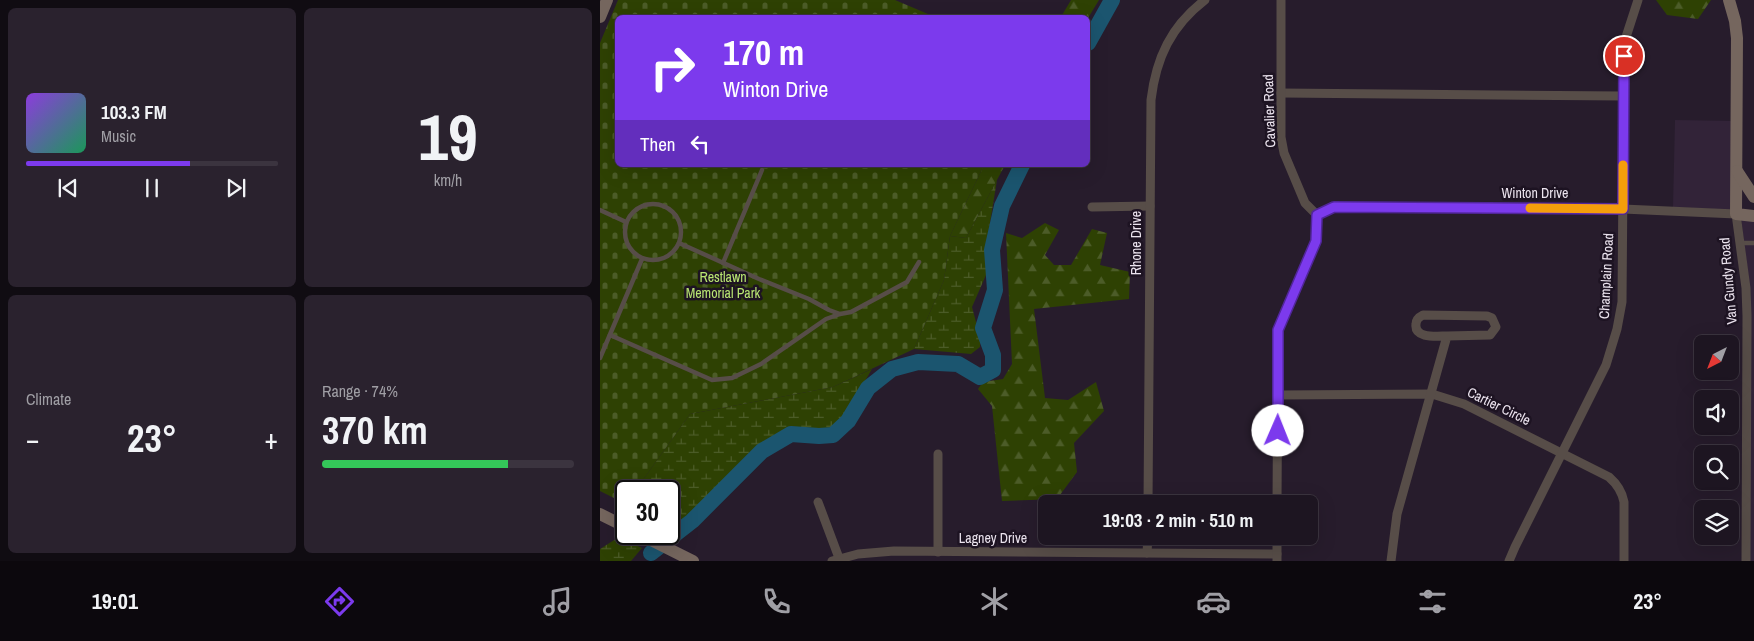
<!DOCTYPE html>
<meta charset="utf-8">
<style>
:root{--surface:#1d1521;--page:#2a222e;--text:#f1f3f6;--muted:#a09fa5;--line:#3b343f;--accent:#7c3aed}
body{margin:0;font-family:"Archivo Narrow",sans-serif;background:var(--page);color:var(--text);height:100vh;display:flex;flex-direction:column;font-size:19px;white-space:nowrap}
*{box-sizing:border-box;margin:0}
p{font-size:16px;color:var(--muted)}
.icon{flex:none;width:28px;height:28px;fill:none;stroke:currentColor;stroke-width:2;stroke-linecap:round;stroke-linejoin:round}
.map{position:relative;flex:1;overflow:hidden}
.sheet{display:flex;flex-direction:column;gap:8px;padding:8px;background:#100c12;width:600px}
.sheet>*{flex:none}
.top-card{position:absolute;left:15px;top:15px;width:475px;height:152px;border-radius:8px;box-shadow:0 5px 20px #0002,0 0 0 1px var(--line);background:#7c3aed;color:#fff;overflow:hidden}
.needle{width:32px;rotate:222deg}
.buttons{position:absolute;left:1094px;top:335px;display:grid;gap:10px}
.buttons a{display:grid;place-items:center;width:45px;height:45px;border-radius:8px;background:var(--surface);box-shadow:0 5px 20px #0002,0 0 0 1px var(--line);font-size:25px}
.speed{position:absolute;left:15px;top:480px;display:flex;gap:10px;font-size:25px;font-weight:700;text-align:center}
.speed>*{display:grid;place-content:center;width:65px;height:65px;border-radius:50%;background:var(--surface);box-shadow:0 5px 20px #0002,0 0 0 1px var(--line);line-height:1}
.speed .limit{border:2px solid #111;border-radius:8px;background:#fff;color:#111}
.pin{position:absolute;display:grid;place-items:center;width:42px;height:42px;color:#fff;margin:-21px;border:2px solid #fff;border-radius:50%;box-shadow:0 1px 5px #0007}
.me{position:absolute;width:55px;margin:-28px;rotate:1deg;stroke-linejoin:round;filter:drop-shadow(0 0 4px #0008)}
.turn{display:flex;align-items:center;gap:18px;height:105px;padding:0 25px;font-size:22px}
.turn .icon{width:65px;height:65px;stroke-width:2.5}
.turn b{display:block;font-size:35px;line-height:42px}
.then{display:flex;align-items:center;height:48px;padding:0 25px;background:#0003;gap:10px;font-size:19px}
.big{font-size:38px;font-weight:800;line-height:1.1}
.sheet .widget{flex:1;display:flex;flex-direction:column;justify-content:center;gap:8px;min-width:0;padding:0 18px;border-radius:8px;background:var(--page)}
.sheet .dial{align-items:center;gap:0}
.dial b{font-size:65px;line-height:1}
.song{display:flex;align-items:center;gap:15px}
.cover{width:60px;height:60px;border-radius:8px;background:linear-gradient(135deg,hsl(270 70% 55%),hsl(150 70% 35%))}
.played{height:5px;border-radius:2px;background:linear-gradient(90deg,var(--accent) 65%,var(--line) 65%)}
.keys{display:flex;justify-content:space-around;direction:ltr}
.heat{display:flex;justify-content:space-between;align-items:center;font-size:28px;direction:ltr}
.charge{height:8px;border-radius:4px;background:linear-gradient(90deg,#34c759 74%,var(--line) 0)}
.sheet .tiles{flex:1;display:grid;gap:8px;grid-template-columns:repeat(2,1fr)}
.trip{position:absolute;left:438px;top:495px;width:280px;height:50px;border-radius:8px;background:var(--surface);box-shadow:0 5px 20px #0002,0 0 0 1px var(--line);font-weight:800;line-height:50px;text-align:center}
.dock{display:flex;height:80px;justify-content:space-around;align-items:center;background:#0c080d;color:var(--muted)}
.dock .icon{width:35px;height:35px}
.dock .on{color:var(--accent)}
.dock b{font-size:22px;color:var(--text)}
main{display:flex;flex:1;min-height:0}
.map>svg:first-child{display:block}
</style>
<main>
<section class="sheet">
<div class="tiles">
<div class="widget">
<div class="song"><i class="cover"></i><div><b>103.3 FM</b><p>Music</p></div></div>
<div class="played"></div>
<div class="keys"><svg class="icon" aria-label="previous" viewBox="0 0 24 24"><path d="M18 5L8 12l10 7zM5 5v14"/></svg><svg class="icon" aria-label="pause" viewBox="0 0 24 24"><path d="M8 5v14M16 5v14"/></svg><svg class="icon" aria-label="next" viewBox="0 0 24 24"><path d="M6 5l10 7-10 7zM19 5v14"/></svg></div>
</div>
<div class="widget dial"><b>19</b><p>km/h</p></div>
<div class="widget"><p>Climate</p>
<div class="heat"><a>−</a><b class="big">23°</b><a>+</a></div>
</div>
<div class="widget"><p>Range · 74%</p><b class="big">370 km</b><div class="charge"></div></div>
</div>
</section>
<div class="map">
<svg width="1154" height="561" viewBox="0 0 1154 561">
<defs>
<pattern id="forest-firs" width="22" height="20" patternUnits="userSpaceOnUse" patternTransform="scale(1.25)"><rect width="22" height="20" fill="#2e4103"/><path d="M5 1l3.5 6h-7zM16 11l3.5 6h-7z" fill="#4c5c28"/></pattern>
<pattern id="wetland-marsh" width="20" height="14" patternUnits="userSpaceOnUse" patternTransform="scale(1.25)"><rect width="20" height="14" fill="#2e4103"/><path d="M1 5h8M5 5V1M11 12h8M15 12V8" fill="none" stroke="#4c5c28"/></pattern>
<pattern id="cemetery-stones" width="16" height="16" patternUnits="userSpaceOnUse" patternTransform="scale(1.25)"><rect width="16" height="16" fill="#2e4103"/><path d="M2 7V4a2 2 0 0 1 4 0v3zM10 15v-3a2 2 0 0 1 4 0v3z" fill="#4c5c28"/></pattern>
</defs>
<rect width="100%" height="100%" fill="#271c2c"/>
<!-- built -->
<g fill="#322338">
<path d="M1075,120L1133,121L1132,210L1073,207Z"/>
<path d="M1141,218L1154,219V561H1150L1151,296Z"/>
</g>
<!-- forest -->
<g fill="url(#forest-firs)">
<path d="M471,0H499L488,18L461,17Z"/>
<path d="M1056,0H1111L1098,19L1067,15Z"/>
<path d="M384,165H405L366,238L350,236Z"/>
<path d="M445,223L459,230L445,255L454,265H471L492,229L507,233L500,265L530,272L529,299L434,309L445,398L468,400L496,382L504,411L474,443L477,472L457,499L402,501L392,406L378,389L383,382L403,379L412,364L406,233L422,238Z"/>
</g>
<!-- wetland -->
<g fill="url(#wetland-marsh)">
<path d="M397,180L386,247V275L372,307L380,337V347L371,354L314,349L344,280L350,236L366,238Z"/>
<path d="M272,369C264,382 242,426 230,431C219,435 203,428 191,426L151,451L85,519L69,526V491H35L90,414L233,387Z"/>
<path d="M19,537L42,548L31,561H0V549Z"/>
</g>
<!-- cemetery -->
<path fill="url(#cemetery-stones)" d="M18,0H295L335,17L18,18V165H384L350,236L344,280L314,349L233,387L90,414L35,491H26V504L0,491V43Z"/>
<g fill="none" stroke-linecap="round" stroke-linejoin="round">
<!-- river -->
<g stroke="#1b556f" stroke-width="16">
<path d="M488,43L512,0"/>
<path d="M51,553L92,521L162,451L191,434L219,436L233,435L248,421L268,388L292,369L318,362L358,364L380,377L393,370V355L383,328L395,290L392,250L402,206L422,165"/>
</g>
<!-- lane -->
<g stroke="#574d48" stroke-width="4.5">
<circle cx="53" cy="232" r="28"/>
<path d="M0,210L26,222"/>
<path d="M79,243L159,279L209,299L229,310L240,314L251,312L307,282L319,262"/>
<path d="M1140,243H1154"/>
<path d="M123,263L162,170"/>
<path d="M10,335L112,380L132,378L161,364L226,319L240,314"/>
<path d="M0,358L42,259"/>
</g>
<!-- street -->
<g stroke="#574d48" stroke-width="9">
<path d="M681,93L1023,96"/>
<path d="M492,207L550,206"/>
<path d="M717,215L734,207L1023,209L1136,214L1146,288L1147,316L1146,561"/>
<path d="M679,395L832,394L864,404L1009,477C1017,484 1022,491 1024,502V561"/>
<path d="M218,502L239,558"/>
<path d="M548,504L551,100C556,58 571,26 605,0"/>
<path d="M677,504L678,331L716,241L717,215L705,203L684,153L681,137V0"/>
<path d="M338,552V454"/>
<path d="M547,553L548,536"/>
<path d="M232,561L258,554L294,551L677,554"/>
<path d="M677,561V536"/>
<path d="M791,561L797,514L847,336L890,335L896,327L892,318L887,316L823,315C819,317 816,319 816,324C814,339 837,336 847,336"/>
<path d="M909,561L915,547L1006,365L1017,329L1022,302L1024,56L1026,37L1038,0"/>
</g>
<!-- secondary -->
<g stroke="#75665e" stroke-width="12">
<path d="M1129,0L1135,21L1137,38L1136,214L1154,216"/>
<path d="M0,17L7,0"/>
<path d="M1137,171L1154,197"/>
<path d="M0,514L26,527"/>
<path d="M39,534L93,561"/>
</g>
</g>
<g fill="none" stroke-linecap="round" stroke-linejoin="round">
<!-- route casing -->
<g stroke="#51269a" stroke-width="12">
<path id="route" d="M678,431V330L716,241L717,215L734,207L1023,209L1024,56"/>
</g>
<!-- route -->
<use href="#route" stroke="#7c3aed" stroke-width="9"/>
<!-- slow -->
<path stroke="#f59e0b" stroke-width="9" d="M930,208L1023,209V165"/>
</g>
<g text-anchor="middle" stroke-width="5" stroke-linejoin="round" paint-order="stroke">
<!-- street labels -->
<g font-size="14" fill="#ebe3ee" stroke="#1d1322">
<text transform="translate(669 111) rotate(-92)" y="5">Cavalier Road</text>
<text x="935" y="198">Winton Drive</text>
<text transform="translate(536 243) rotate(-90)" y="5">Rhone Drive</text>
<text transform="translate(1006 276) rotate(-87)" y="5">Champlain Road</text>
<text transform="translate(1128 281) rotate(-95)" y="5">Van Gundy Road</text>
<text transform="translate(899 406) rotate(26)" y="5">Cartier Circle</text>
<text x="393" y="543">Lagney Drive</text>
</g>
<!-- park labels -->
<g font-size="14" fill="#b8e472" stroke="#1d1322">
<text x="123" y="282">Restlawn<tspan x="123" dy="16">Memorial Park</tspan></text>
</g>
</g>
</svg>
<div class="buttons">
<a><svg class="needle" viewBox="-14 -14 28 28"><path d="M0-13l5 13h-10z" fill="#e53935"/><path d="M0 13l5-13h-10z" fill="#a09fa5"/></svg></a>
<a><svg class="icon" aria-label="sound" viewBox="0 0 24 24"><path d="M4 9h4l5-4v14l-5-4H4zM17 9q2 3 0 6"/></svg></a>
<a><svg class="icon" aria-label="search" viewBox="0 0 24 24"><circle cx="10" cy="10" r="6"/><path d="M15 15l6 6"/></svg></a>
<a><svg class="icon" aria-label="layers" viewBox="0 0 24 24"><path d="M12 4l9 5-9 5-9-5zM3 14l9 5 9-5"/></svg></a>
</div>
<div class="speed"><div class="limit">30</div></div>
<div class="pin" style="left:1024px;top:56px;background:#d93025"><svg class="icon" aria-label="arrive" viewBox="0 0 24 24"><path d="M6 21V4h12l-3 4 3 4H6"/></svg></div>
<svg class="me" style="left:678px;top:431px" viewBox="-20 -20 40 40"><circle r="19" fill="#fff"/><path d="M0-13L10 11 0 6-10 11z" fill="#7c3aed"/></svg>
<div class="trip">19:03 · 2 min · 510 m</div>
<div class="top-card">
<div class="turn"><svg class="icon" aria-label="right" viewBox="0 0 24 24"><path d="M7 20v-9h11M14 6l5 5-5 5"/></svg><div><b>170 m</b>Winton Drive</div></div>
<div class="then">Then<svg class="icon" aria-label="left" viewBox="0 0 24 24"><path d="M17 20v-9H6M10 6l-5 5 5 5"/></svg></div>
</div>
</div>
</main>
<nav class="dock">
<b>19:01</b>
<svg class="icon on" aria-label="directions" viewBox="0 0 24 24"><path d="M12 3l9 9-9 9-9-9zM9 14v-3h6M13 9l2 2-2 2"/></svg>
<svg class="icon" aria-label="music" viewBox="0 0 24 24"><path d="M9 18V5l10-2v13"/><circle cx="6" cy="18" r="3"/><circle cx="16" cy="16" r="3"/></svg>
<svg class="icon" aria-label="phone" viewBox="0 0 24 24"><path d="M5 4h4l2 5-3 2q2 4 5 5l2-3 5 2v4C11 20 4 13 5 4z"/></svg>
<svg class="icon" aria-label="climate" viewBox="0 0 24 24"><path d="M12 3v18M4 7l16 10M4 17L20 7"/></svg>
<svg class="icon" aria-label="car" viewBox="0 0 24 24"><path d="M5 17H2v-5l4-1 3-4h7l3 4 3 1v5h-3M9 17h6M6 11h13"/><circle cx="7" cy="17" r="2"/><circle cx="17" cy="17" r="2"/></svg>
<svg class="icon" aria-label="filters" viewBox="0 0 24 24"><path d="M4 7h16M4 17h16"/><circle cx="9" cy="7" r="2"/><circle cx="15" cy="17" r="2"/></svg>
<b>23°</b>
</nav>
